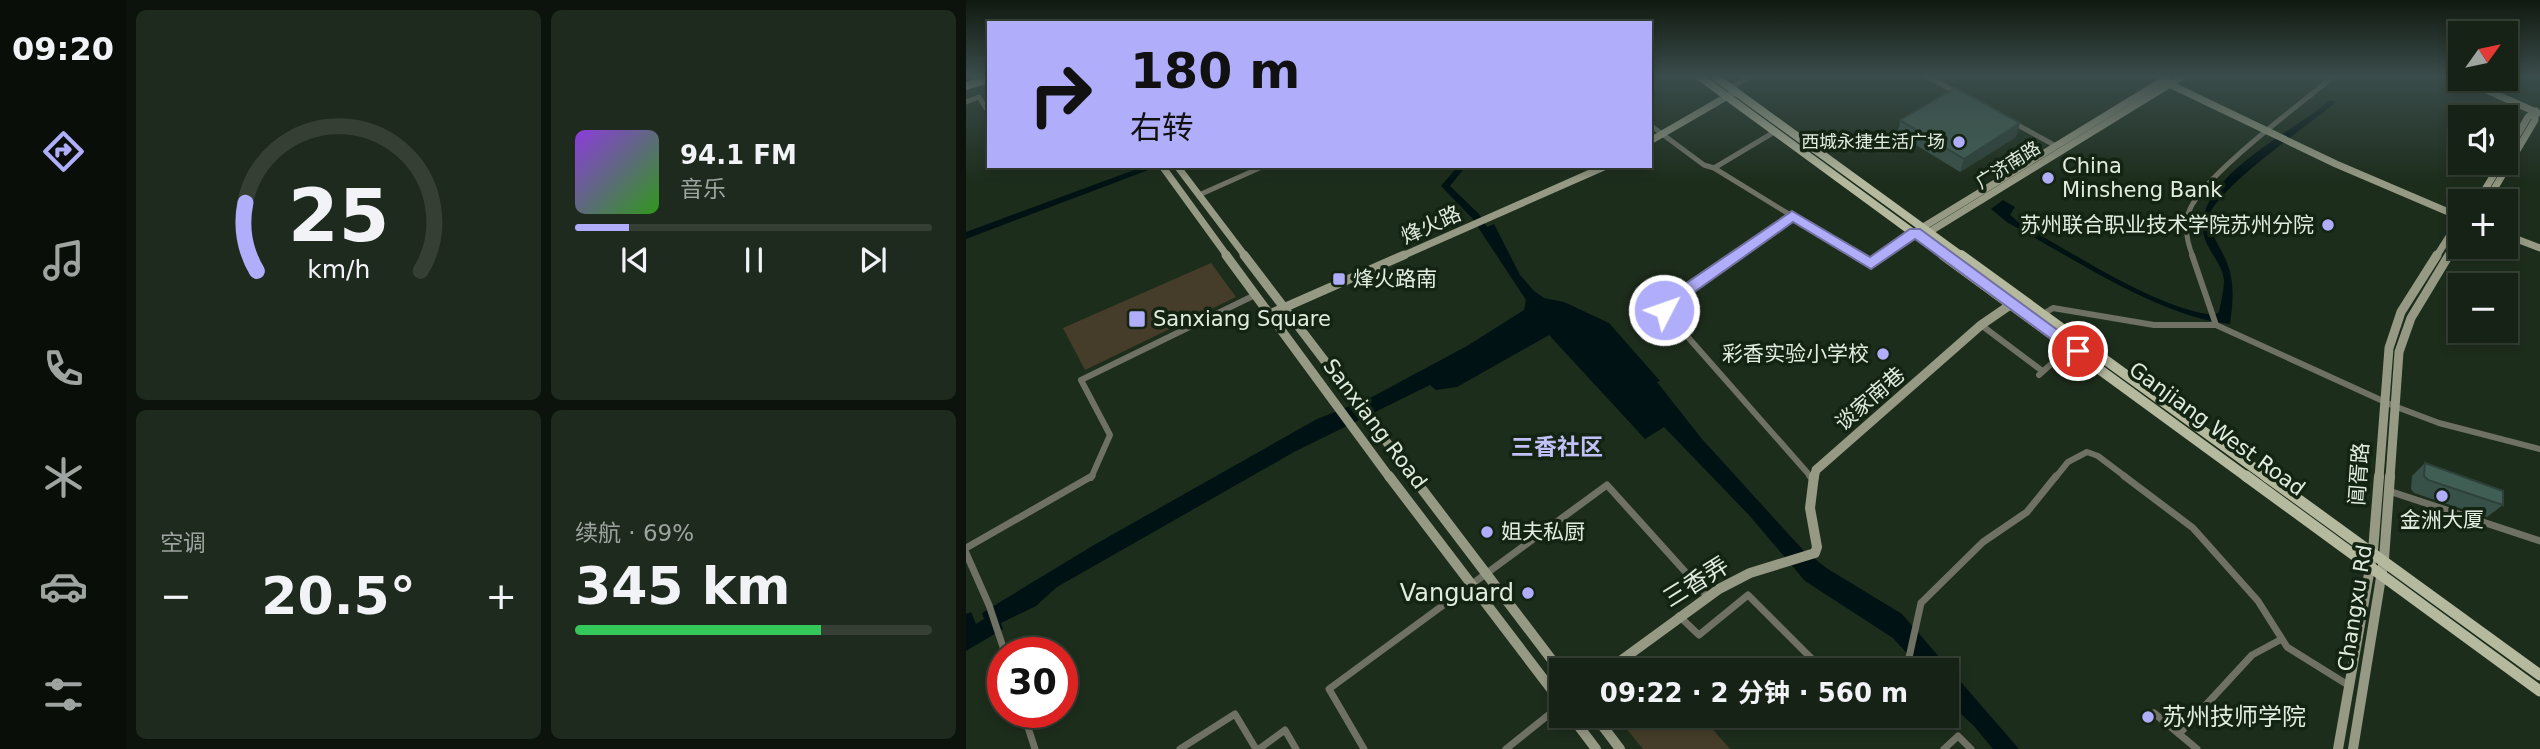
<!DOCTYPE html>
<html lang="zh">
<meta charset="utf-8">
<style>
:root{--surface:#162215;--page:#1f2a1e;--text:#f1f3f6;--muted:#9ea4a0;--line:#353f34;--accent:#b0aefa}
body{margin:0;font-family:"DejaVu Sans","Noto Sans SC",sans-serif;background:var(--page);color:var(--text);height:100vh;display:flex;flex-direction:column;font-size:26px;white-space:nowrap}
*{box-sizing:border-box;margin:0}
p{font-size:23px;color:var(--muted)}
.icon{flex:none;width:38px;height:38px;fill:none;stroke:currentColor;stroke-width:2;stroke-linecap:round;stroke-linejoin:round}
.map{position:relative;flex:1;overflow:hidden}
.sheet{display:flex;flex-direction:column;gap:10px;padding:10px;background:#0c130c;width:840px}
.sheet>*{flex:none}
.top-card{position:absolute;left:21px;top:21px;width:665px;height:147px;border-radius:0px;box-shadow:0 4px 10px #0003,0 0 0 2px var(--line);background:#b0aefa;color:#111;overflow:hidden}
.needle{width:46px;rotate:57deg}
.fabs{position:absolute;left:1482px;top:21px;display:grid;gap:14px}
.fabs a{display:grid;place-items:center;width:70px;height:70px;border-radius:0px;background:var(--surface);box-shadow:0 4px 10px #0003,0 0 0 2px var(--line);font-size:35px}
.speed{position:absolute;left:21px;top:637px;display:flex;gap:14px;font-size:35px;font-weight:700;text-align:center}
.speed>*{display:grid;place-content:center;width:91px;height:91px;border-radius:50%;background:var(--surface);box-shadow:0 4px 10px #0003,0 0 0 2px var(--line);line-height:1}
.speed .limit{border:10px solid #d22;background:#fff;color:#111}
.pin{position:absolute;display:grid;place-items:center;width:60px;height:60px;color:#fff;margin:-30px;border:4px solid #fff;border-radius:50%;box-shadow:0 2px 7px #0007}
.me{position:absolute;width:77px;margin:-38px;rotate:49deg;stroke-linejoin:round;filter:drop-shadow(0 0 5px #0008)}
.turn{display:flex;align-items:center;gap:24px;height:147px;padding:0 28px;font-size:32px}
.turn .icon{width:91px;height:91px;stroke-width:2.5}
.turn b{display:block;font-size:49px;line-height:60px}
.big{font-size:52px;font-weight:700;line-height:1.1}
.sheet .tile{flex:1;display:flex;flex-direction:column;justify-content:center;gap:10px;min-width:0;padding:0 24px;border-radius:10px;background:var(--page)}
.sheet .dial{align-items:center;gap:0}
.dial svg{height:182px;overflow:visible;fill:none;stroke:var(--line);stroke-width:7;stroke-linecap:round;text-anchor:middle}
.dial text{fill:var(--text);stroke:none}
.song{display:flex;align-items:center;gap:21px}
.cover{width:84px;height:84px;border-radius:10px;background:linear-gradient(135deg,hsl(270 70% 55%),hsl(110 70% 35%))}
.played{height:7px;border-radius:4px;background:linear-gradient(90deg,var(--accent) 15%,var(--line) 15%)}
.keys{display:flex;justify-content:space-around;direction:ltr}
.heat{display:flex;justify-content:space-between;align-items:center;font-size:38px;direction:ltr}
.charge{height:10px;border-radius:5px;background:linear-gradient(90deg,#34c759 69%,var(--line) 0)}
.sheet .tiles{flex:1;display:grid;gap:10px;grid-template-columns:repeat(2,1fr)}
.trip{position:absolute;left:583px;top:658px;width:410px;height:70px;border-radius:0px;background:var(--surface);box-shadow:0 4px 10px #0003,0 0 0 2px var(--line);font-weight:700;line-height:70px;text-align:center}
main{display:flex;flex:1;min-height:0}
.menu{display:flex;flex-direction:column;width:126px;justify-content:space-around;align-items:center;background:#090e08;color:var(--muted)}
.menu .icon{width:49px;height:49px}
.menu .on{color:var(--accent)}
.menu b{font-size:32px;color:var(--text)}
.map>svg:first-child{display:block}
</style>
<main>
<nav class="menu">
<b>09:20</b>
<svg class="icon on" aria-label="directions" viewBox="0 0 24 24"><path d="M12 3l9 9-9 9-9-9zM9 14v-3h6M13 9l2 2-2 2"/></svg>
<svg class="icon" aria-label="music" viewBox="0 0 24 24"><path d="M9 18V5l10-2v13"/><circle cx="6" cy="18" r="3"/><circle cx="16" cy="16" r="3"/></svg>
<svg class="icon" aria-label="phone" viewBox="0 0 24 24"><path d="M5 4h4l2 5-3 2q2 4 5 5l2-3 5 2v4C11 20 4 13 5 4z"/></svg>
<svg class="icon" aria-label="climate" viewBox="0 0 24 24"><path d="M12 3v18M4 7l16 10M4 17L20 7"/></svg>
<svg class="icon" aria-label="car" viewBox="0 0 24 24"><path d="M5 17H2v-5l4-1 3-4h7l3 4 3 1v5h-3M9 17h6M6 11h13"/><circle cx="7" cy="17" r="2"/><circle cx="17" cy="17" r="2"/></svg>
<svg class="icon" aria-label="filters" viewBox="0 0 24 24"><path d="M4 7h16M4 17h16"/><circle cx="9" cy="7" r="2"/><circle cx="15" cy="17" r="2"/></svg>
</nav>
<section class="sheet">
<div class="tiles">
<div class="tile dial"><svg viewBox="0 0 100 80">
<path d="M14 69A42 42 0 1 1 86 69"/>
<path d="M14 69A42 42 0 0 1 9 39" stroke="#b0aefa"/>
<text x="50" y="56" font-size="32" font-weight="700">25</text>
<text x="50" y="72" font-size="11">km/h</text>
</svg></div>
<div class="tile">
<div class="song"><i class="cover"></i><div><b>94.1 FM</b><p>音乐</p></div></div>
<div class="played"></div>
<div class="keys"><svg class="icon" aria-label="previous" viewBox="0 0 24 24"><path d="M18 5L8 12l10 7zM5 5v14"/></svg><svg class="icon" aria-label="pause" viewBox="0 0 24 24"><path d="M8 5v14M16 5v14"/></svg><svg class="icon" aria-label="next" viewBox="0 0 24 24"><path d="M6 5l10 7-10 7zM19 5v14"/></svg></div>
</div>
<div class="tile"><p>空调</p>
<div class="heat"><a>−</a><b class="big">20.5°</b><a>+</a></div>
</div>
<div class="tile"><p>续航 · 69%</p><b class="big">345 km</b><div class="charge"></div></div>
</div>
</section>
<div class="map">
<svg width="1574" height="749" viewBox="0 0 1574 749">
<rect width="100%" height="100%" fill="#1d2d1c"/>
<!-- green -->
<g fill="#453d29">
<path d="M245,263L270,297L119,370L97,328Z"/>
<path d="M650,716H735L764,749H677Z"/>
</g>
<!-- water -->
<g fill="#001213">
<path d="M1364,100L1370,102C1339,128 1263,179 1245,211C1241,234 1254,244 1261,263C1269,282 1267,304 1264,324C1195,318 1104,256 1042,223L1025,209L1037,200L1049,207L1044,215L1056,225C1108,253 1192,310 1249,315L1253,312C1255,302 1258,290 1258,280C1256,262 1239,249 1237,231C1231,175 1330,131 1364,100Z"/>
<path d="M179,166H193L0,239V232Z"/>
<path d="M492,166H500L484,186L513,214L521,227L528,224L554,275L568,291L578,298L598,302L643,323L694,381L691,382L736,439L837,550L862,569L936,614L1053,749H1027L1008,726L980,700V670H956L927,638L839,581L782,514L698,427L679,439L583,335L491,387L470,390L464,385L328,452L91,587L70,606L35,623L37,629L0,651V614L5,612L10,624L18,619L16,613L128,545L351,419L404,398L501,346L558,310L560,300L506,218L475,186Z"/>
</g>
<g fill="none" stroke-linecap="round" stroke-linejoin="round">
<!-- street-far2 -->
<g stroke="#6e7163" stroke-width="5">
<path d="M960,76L992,93"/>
<path d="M764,87L787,76"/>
<path d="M0,102L13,97L23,113"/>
<path d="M1048,123L1090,146"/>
<path d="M684,125L738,165L748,168"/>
<path d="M810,131L748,168L826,216"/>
<path d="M233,195L298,166"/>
<path d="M768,257L826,216L893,257"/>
<path d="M915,257L949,232"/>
<path d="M1227,257C1221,242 1217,224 1224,209C1238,175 1336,103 1368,76"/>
</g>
<!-- street-far1 -->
<g stroke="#6e7163" stroke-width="6">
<path d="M771,255L699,305L698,310L846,478"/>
<path d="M890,255L905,264L918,255"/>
<path d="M1226,255L1250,325"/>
<path d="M1079,313L1087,308L1188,325H1250L1428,406L1473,423L1574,449"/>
<path d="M1015,325L1075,370"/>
<path d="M1073,375L1093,357"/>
<path d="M125,478L144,435L115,380L289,295"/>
<path d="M1089,478L1102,462L1121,452L1132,456L1161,478"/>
</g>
<!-- street -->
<g stroke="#6e7163" stroke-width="7">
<path d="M844,476L847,479"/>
<path d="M1158,476L1227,528L1292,601L1321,647L1382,685"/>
<path d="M1423,491L1574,541"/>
<path d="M0,548L126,476"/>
<path d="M0,553L23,605L39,653"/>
<path d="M713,616L733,635L782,595L857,670"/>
<path d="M935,670L942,662L955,603L1017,542L1061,512L1090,476"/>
<path d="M57,712L69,749"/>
<path d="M1188,713L1231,749"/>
<path d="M1213,734L1286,655L1314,640"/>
<path d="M214,749L269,714L290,749"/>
<path d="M293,749L319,730L330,749"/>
<path d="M398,749L363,689L641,485L742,597"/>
<path d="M540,749L595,705"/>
<path d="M978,749L992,736L1005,749"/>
</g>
<!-- secondary-far2 -->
<g stroke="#969a84" stroke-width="7">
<path d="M1496,79L1572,113"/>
<path d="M1197,81L1370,164L1494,217"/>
<path d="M684,141L767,93"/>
<path d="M1540,154L1562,117L1570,111"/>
<path d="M196,166L262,257"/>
<path d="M211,166L280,257"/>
<path d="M1512,201L1535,163"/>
<path d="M1521,201L1569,120V112"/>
<path d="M949,232L1201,78"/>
<path d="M1540,235L1574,248"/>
<path d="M955,237L1217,76"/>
<path d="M434,257L640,166"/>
<path d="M1470,257L1494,219"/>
<path d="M1482,257L1494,237"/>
</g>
<!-- secondary-far1 -->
<g stroke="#969a84" stroke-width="9">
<path d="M260,255L424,478"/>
<path d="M278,255L448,478"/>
<path d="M304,314L438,255"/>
<path d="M848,478L850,470L1015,325L1047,303"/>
<path d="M1413,478L1423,348L1435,312L1471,255"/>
<path d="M1424,478L1433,352L1445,318L1483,255"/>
</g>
<!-- secondary -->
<g stroke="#969a84" stroke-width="10">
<path d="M423,476L595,702"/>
<path d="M446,476L595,672"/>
<path d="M642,670L753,589L784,573L849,553L851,547L844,508L848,476"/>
<path d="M605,716L630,749"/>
<path d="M629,716L654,749"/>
<path d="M1372,749L1407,551L1413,476"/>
<path d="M1387,749L1418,559L1424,476"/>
</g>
<!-- primary-far2 -->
<g stroke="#b5b99e" stroke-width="8">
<path d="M733,76L980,257"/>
<path d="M748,76L997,257"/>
<path d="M0,86L23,79"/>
</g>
<!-- primary-far1 -->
<g stroke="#b5b99e" stroke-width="10">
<path d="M977,255L1282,478"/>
<path d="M995,255L1302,478"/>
</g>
<!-- primary -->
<g stroke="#b5b99e" stroke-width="11">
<path d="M1280,476L1574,691"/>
<path d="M1300,476L1574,675"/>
</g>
</g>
<!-- wall -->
<g fill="#385148">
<path d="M934,120L1050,137L994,172L932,134Z"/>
<path d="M1459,463L1537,505L1521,517L1448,493L1445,489L1446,476Z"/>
</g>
<!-- shaded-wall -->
<path fill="#2e423b" d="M1054,123L1050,137L994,172L998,159Z"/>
<!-- building -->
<g fill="#415e54" stroke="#2e423b" stroke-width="2">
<path d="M990,88L1054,123L998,159L934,120Z"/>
<path d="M1459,463L1537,491V505L1462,480L1458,476Z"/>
</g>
<!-- sky -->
<linearGradient id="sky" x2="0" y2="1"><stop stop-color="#10190f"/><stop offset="0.42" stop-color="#3a4c4b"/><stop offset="1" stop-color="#3a4c4b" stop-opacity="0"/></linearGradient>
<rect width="1574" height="181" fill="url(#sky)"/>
<!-- route -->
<path fill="#b0aefa" stroke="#7271a2" stroke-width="2" d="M826,211L904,257L944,229H954L1120,351L1112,357L1107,355L949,239L905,269L827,222L706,308L703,314H693L691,310L694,301Z"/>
<!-- markers -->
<g fill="#b0aefa" stroke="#142413" stroke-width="2.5">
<circle cx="993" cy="142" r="7"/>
<circle cx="1082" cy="178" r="7"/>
<circle cx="1362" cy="225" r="7"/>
<rect x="366" y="272" width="14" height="14" rx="3.5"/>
<rect x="162" y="310" width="18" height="18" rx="3.5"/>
<circle cx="917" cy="354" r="7"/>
<circle cx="1476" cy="496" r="7"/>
<circle cx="521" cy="532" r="7"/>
<circle cx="562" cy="593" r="7"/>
<circle cx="1182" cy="717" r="7"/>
</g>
<g text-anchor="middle" stroke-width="7" stroke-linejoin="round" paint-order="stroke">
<!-- far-poi labels -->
<g font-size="18" fill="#e1ece0" stroke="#142413" text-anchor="end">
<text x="979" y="148">西城永捷生活广场</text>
</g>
<!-- far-street labels -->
<g font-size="18" fill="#e1ece0" stroke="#142413">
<text transform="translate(1042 165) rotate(-32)" y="6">广济南路</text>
</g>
<!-- poi labels -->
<g font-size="21" fill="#e1ece0" stroke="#142413" text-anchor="start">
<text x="1096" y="173">China<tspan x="1096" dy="24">Minsheng Bank</tspan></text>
<text x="1348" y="232" text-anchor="end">苏州联合职业技术学院苏州分院</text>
<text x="387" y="286">烽火路南</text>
<text x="187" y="326">Sanxiang Square</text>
<text x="903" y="361" text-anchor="end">彩香实验小学校</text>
<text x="1476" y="527" text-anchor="middle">金洲大厦</text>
<text x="535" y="539">姐夫私厨</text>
</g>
<!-- street labels -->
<g font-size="21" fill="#e1ece0" stroke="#142413">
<text transform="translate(465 225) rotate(-24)" y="7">烽火路</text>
<text transform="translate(904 399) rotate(-41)" y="7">谈家南巷</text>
<text transform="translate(409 424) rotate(53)" y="7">Sanxiang Road</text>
<text transform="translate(1251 429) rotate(36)" y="7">Ganjiang West Road</text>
<text transform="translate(1393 474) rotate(-86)" y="7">阊胥路</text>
<text transform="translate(1389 608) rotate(-81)" y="7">Changxu Rd</text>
</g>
<!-- neighbourhood labels -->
<g font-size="23" font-weight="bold" fill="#c1c0f9" stroke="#142413">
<text x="591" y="455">三香社区</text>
</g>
<!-- near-street labels -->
<g font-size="24" fill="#e1ece0" stroke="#142413">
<text transform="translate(730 582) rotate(-32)" y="8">三香弄</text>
</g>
<!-- near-poi labels -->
<g font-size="24" fill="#e1ece0" stroke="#142413" text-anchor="end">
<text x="548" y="601">Vanguard</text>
<text x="1196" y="725" text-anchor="start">苏州技师学院</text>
</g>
</g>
</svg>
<div class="fabs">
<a><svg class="needle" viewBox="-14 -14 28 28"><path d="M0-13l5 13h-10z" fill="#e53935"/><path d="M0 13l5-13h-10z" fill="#9ea4a0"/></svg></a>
<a><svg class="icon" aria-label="sound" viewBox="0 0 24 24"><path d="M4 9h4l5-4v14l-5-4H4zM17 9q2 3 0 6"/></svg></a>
<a>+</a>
<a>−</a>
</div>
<div class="speed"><div class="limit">30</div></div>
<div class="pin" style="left:1112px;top:351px;background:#d93025"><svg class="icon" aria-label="arrive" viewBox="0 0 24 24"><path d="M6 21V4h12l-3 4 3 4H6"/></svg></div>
<svg class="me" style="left:698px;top:310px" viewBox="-20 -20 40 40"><circle r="17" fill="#b0aefa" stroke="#fff" stroke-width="3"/><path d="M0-11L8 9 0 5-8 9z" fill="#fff"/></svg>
<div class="trip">09:22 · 2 分钟 · 560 m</div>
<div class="top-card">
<div class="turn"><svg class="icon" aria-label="right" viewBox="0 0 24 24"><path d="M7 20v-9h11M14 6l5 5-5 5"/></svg><div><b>180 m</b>右转</div></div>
</div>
</div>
</main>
